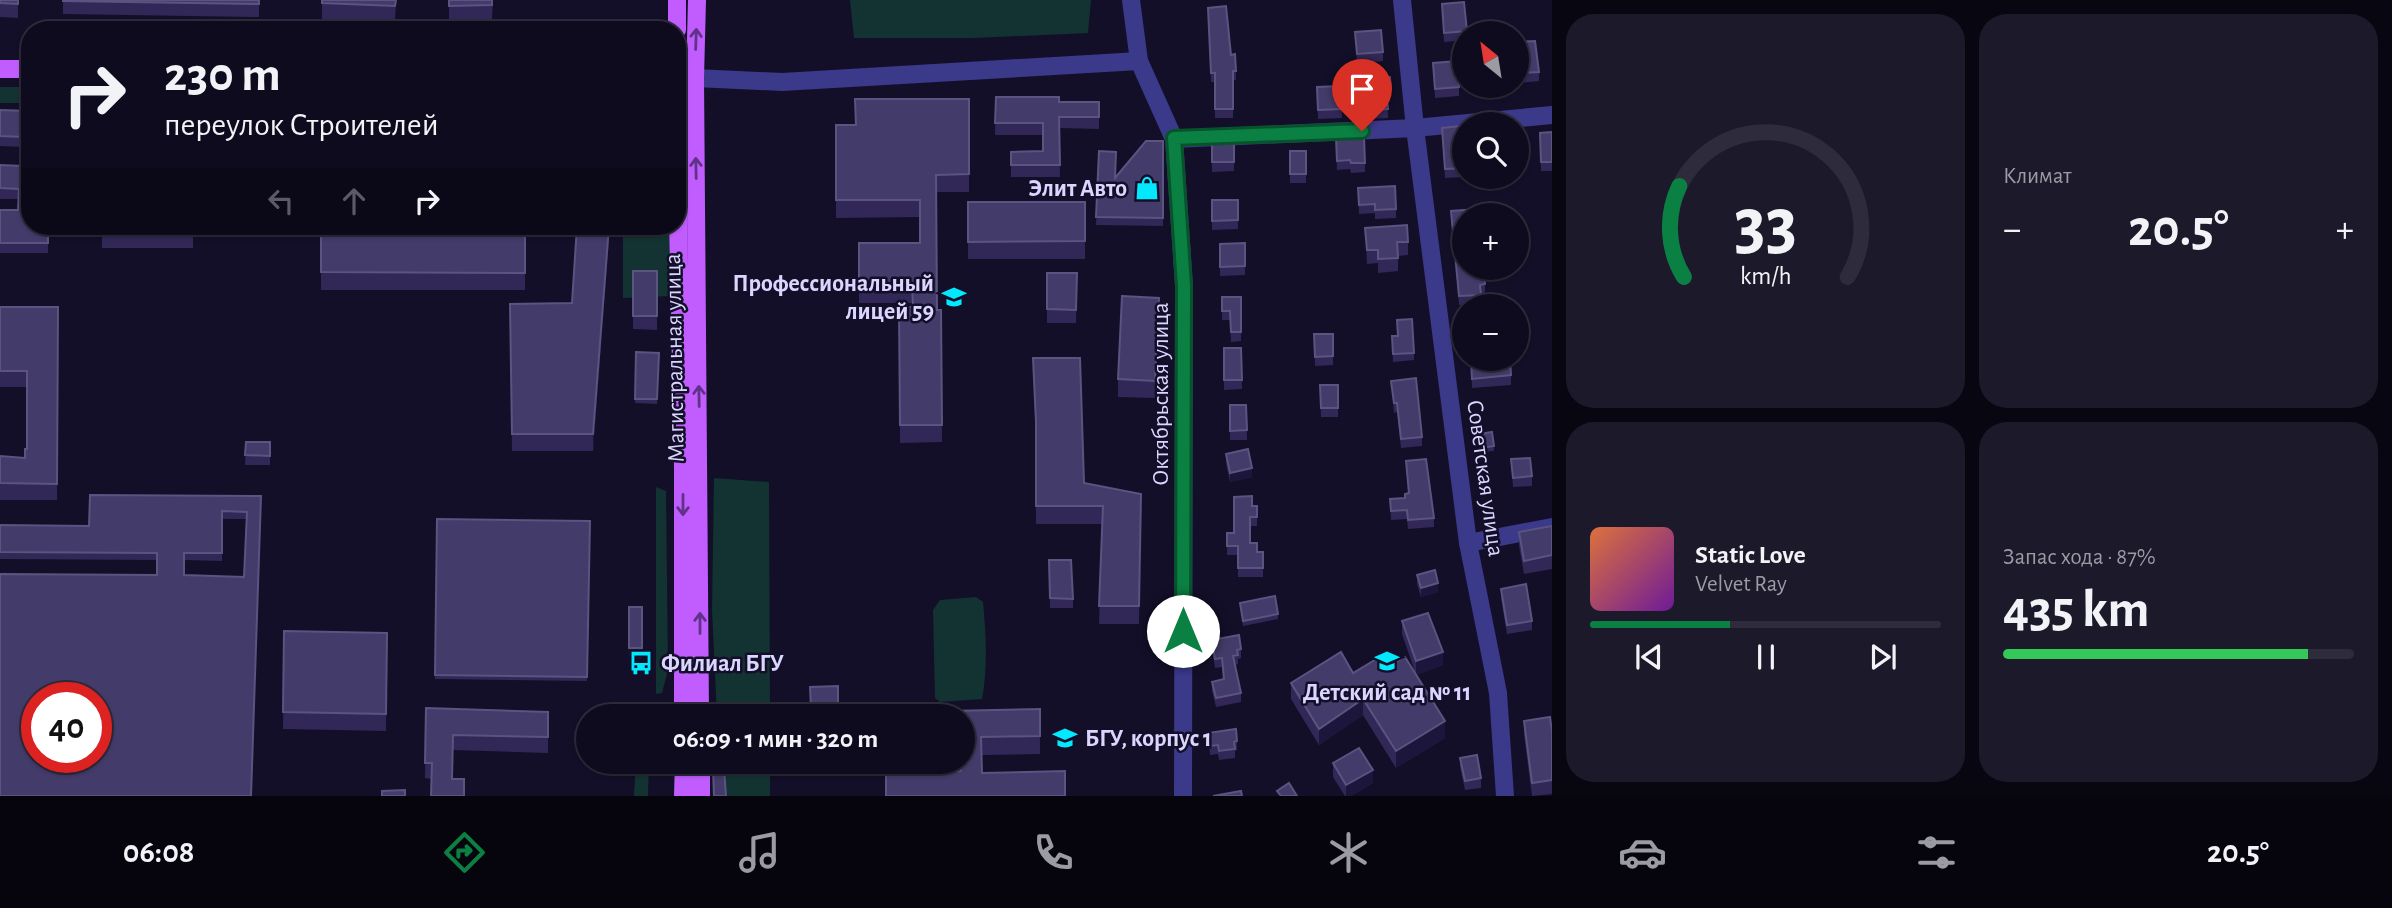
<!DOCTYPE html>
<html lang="ru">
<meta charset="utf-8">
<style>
:root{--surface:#0e0b1e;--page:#1c192b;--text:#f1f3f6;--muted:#9b9ba4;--line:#2e2b3c;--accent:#0b8043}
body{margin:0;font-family:"Alegreya Sans",sans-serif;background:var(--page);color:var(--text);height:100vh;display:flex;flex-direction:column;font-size:26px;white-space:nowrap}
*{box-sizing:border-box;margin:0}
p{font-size:23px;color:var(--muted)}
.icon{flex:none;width:38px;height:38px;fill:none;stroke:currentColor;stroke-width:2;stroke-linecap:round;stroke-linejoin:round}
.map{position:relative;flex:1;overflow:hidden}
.drawer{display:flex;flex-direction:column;gap:14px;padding:14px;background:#080610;width:840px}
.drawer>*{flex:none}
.top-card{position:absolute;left:21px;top:21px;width:665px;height:214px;border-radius:28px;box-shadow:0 2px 5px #0004,0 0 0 2px var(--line);background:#0e0b1e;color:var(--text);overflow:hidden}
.needle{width:46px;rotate:330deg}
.fabs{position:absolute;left:1452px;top:21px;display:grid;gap:14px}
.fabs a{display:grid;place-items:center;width:77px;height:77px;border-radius:50%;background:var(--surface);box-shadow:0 2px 5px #0004,0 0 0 2px var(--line);font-size:35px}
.speed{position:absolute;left:21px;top:682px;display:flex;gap:14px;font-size:35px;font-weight:700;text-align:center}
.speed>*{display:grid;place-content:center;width:91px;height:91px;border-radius:50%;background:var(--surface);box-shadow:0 2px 5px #0004,0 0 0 2px var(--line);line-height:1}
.speed .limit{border:10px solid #d22;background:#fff;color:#111}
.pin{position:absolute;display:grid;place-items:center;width:60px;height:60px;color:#fff;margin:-72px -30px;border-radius:50% 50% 50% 0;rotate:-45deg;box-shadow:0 0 7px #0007}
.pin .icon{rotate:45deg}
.me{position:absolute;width:77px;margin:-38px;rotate:0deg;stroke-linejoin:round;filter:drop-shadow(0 0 5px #0008)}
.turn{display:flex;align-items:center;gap:24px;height:147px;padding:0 28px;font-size:32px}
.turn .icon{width:91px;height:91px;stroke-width:2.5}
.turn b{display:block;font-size:49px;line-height:60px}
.lanes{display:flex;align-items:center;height:66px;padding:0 28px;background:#0003;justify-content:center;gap:35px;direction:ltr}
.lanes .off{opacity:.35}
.big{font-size:52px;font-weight:600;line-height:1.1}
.drawer .tile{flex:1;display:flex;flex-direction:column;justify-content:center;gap:10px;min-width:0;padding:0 24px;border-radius:28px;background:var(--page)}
.drawer .dial{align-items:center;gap:0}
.dial svg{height:182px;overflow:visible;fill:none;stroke:var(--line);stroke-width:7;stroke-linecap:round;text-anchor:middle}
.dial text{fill:var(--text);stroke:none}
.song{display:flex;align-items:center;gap:21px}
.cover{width:84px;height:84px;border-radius:10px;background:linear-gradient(135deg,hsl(20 70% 55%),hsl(280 70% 35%))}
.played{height:7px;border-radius:4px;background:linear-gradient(90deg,var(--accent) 40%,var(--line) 40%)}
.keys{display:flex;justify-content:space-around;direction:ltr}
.heat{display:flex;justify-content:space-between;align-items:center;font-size:38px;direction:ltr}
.charge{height:10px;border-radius:5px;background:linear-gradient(90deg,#34c759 87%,var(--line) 0)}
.drawer .tiles{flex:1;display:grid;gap:14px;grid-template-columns:repeat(2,1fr)}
.trip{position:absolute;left:576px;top:704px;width:399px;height:70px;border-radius:35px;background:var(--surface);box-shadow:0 2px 5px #0004,0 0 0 2px var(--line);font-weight:600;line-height:70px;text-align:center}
.dock{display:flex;height:112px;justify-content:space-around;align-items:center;background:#06040c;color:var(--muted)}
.dock .icon{width:49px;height:49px}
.dock .active{color:var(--accent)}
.dock b{font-size:32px;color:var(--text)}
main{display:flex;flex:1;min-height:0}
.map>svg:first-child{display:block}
</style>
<main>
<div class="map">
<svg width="1552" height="796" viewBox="0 0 1552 796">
<rect width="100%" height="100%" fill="#130f28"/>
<!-- green -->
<g fill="#123331">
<path d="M850,0H1091L1088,33L973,38H854Z"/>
<rect x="0" y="87" width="30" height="16"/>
<path d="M623,226H671V296L623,298Z"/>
<path d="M714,478L769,482L770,716H717L712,610Z"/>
<path d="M656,487L666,491L668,670L662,693L656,694Z"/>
<path d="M976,597L983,602C986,634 988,667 982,699L940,702L935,698L933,610L940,600Z"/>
<path d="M636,761H649L648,796H634Z"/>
<path d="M718,761H770V796H720Z"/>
</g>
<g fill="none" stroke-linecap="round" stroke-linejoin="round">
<!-- minor -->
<g stroke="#3b3989" stroke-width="18">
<path d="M1131,0L1139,61L1174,139L1184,286L1183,796"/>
<path d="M1402,0L1415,128L1468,543L1498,693L1505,796"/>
<path d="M695,78L782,82L1139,61"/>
<path d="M1174,139L1415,128L1552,115"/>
<path d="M1468,543L1552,527"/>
</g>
<!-- major -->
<g stroke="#c15dff" stroke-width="18">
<path d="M697,0L695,78L700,716"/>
<path d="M677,30V0"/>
<path d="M0,69H30"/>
<path d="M677,76L695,78"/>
<path d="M677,168L683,468V716"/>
<path d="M701,761V796"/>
<path d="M683,796L684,761"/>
</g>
</g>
<!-- wall -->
<g fill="#312857" fill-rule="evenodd">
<path d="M0,0H18V18L0,17Z"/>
<path d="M63,0H259V17L63,14Z"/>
<path d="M322,0H396L395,23L322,21Z"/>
<path d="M449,0H493L492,19H449Z"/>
<path d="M1442,4L1467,31V33H1465V40L1444,42Z"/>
<path d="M1208,17L1231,55L1236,71V80H1233V118H1215V82H1211Z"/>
<path d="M1355,32L1383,52V61L1357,64Z"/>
<path d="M1517,42L1539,72V81L1518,83Z"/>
<path d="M1433,63L1459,87V96L1435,98Z"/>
<path d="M1368,79L1391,88V97L1387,98L1388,118L1368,119L1366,97V88L1368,87Z"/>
<path d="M1341,86L1342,118L1318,119L1317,87Z"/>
<path d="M996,97L1059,102H1099V129L1059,128L1060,177H1011V152L1043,151V135H995Z"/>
<path d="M969,99V192H937V310H941L942,442L900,443L899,307H912V303H859V243H920V217L836,218V125H855Z"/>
<path d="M0,110L30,111V226H48V253H0V210H18V199H0V165L23,166L24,147L0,146Z"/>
<path d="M1442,128L1463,151H1465V177L1445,178Z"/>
<path d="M1552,132V171H1541L1540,133Z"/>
<path d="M1163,141V226L1096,225L1099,151L1116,178Z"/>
<path d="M1212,143H1234V171L1212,172Z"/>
<path d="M1336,147L1365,163V172L1351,173L1350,169L1337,170Z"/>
<rect x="1290" y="151" width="16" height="32"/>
<path d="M1358,188L1396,209V218L1375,219V213L1359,214Z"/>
<path d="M1212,200H1238V229L1212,230Z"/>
<rect x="968" y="202" width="117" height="57"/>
<path d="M1451,211L1485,284V293L1481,294V304L1459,305Z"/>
<rect x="102" y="226" width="91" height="22"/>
<path d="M525,226V290H321V229H410Z"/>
<path d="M610,226L593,451H512L510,304L572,303Z"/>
<path d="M1365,228L1408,242V255L1398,256V271L1378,273V263L1367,264Z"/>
<path d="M1245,243V275L1220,276V244Z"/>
<path d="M633,271H657V330L633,329Z"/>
<path d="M1047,273H1077L1076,323H1047Z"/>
<path d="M1222,297H1241V341L1231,342L1230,320H1222Z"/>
<path d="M0,307H58L57,500H0V456L25,458L27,449V387H0Z"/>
<path d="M1159,315L1155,398L1118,397V379Z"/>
<path d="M1397,320L1414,353V360L1393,362L1392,336H1398Z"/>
<path d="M1314,334H1333V365L1315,366Z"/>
<path d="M1224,348H1241L1242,389L1224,390Z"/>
<path d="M636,352L659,353L657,404L635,403Z"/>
<path d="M1033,358L1084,483L1141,494L1139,624H1099L1102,524H1036V440Z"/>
<path d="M1471,359L1511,375V385L1472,388Z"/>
<path d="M1391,381L1422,437V446L1401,448L1397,412L1394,413Z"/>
<path d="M1320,385H1338V417H1321Z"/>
<path d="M1230,405H1246L1247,440H1230Z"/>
<path d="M1479,438L1494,446V451L1481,452Z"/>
<path d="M246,442H270V465H245Z"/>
<path d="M1226,454L1252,477L1230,482L1226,463Z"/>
<path d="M1511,459L1532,476V486L1513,487Z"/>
<path d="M1406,461L1434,518V527L1408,529L1407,519L1391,520L1390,499L1405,498L1408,493Z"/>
<path d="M261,496L251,796L157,575V560L0,559V525L89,526ZM222,519H246L244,577L184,575V560L222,561Z"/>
<path d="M1252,506H1257V526H1250V543L1257,552H1263V577H1238V555H1227V533H1234Z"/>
<path d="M437,519L590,521L587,681L435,679Z"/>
<path d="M1552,526V569L1524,574L1519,546V532Z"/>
<path d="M1049,560L1073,599V608H1050Z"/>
<path d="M1417,575L1438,592L1421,597L1417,584Z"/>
<path d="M1501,589L1532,621V630L1507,634L1501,598Z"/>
<path d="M1240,603L1278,614V619L1243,626Z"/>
<rect x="629" y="607" width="13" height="51"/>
<path d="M1402,621L1443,665L1416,675L1402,634Z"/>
<path d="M284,631L387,633L386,731L283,729Z"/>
<path d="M1212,640L1241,649V658L1238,659V664L1235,665L1241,693V702L1216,707L1212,691V682L1223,679L1222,667L1215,668L1212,649Z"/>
<path d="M1384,668L1445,738L1396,768L1363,715L1319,745L1291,699V683Z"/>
<path d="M838,686V716H811L810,687Z"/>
<path d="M426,708L548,712V753L453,750L432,779L425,778Z"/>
<path d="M1040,709V754L982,755V773L960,771L962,716Z"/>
<path d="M1524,721L1552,732V794L1532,796L1524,734Z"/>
<path d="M1208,733L1237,741V750L1235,751V758L1219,760L1218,754L1210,755Z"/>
<path d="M1460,758L1481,778V788L1465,790L1460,767Z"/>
<path d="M1333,763L1373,783L1351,796H1345L1333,777Z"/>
</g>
<!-- shaded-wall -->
<g fill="#1d163c">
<path d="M609,226H610L593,451V434Z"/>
<path d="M1159,298V315L1155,398V381Z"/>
<path d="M1252,468V477L1230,482V473Z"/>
<path d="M1438,583V592L1421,597V588Z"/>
<path d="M1443,652V665L1416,675V661Z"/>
<path d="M1363,699V715L1319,745V729Z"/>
<path d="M1445,721V738L1396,768V751Z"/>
<path d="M1373,770V783L1351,796H1346V785Z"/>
</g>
<!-- building -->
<g fill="#433b69" stroke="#5b5380" stroke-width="2" fill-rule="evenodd">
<path d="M0,0H18V4L0,3Z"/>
<path d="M63,0H259V4L63,1Z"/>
<path d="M322,0H396L395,6L322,3Z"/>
<path d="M449,0H492V5L449,6Z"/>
<path d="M1464,2L1467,31L1444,33L1442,4Z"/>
<path d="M1226,6L1231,55L1235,54L1236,71H1233V109H1215V73H1211L1208,8Z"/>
<path d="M1381,30L1383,52L1357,54L1355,32Z"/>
<path d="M1535,41L1539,72L1518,73L1517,42Z"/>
<path d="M1457,61L1459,87L1435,89L1433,63Z"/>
<path d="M1390,77L1391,88L1386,89L1388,109L1368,110L1366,88L1369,87L1368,79Z"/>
<path d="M1341,86L1342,109L1318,110L1317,87Z"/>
<path d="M996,97H1059V102H1099V117H1059L1060,165H1011V152L1043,151V123H995Z"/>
<path d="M855,99H969V174L936,175L937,310H941L942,425H900L899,307H913L912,285H859V243H920V200H836V125H856Z"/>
<path d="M0,110L30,111V226H48V243H0V210H18L19,189L0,188V165L23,166L24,137L0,136Z"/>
<path d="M1461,126L1463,151H1465V168L1445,169L1442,128Z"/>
<path d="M1552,132V162H1541L1540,133Z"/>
<path d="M1364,137L1365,163H1351L1350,160L1337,161L1336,138Z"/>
<path d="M1146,141H1163V218L1096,217L1099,151L1116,152L1115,178Z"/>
<rect x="1212" y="143" width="22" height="19"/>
<rect x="1290" y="151" width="16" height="23"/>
<path d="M1395,186L1396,209L1375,210V204L1359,205L1358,188Z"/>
<path d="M1212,200H1238V220L1212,221Z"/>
<path d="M968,202H1085V241L968,242Z"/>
<path d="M1478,209L1479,215H1465V268H1484L1485,284L1480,285L1481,295L1459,296L1451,211Z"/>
<path d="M1407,225L1408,242H1397L1398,258L1378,259V250H1367L1365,228Z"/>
<rect x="102" y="226" width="91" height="9"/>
<path d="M410,226H525V273L321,272V229H410Z"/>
<path d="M577,226H609L593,434H512L510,304L572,303Z"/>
<path d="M1245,243V266L1220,267V244Z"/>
<rect x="633" y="271" width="24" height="45"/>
<path d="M1047,273H1077L1076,310L1047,309Z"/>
<path d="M1122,296L1159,298L1155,381L1118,379Z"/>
<path d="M1222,297H1241V332H1231L1230,311H1222Z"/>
<path d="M0,307H58L57,484L0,483V456L25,458V449H27V371H0Z"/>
<path d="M1412,319L1414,353L1393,354L1392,336H1398L1397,320Z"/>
<path d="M1314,334H1333V356L1315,357Z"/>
<path d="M1224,348H1241L1242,380H1224Z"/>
<path d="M636,352L659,353L657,399H635Z"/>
<path d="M1033,358H1080L1084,483L1141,494L1139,606H1099L1103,506H1036V422Z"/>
<path d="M1471,359H1510L1511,375L1472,379Z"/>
<path d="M1416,378L1422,437L1401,439L1397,403H1394L1391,381Z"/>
<path d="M1320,385H1338V408H1321Z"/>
<path d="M1230,405H1246L1247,430L1230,431Z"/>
<path d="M1492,432L1494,446L1481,448L1479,434Z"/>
<path d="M246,442H270V456L245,455Z"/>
<path d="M1248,449L1252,468L1230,473L1226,454Z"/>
<path d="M1530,458L1532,476L1513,478L1511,459Z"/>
<path d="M1426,459L1434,518L1408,520L1407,510L1391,511L1390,499L1405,498V494L1409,493L1406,461Z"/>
<path d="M90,495L261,496L251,796H0V574L157,575V553L0,552V525L89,526ZM222,511L247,512L244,577L184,575V553H222ZM37,698H96V758H37Z"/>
<path d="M1252,496V506H1257V517H1250V543H1257V552H1263V568H1238V546H1227V533H1234V497Z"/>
<path d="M437,519L590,521L587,677L435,675Z"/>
<path d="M1552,526V555L1524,561L1519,532Z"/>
<path d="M1049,560H1071L1073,599L1050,598Z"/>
<path d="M1435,570L1438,583L1421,588L1417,575Z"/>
<path d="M1526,584L1532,621L1507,625L1501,589Z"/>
<path d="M1275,596L1278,614L1243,621L1240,603Z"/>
<rect x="629" y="607" width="13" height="41"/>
<path d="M1428,613L1443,652L1416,661L1402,621Z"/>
<path d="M284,631L387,633L386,714L283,712Z"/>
<path d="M1239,635L1241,649L1237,650L1238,655L1233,656L1241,693L1216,698L1212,682L1224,679L1222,658L1215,659L1212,640Z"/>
<path d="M1341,652L1353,673L1378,658L1384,668L1405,657L1445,721L1396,751L1363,699L1319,729L1291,683Z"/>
<path d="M838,686V708L811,709L810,687Z"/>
<path d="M426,708L548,712V737L453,735L452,779H464V796H431L432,763H425Z"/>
<path d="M1040,709V736L981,737L982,773L1065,771V796H886V773L961,771V761H962V716H903V712Z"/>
<path d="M1550,717L1552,732V780L1532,783L1524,721Z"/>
<path d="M1236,729L1237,741L1234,742L1235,749L1219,751L1218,745L1210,746L1208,733Z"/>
<path d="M1359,748L1373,770L1346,785L1333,763Z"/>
<path d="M1477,755L1481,778L1465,781L1460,758Z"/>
<path d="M724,768L726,796H714L713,769Z"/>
<path d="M1289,783L1297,796H1281L1277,791Z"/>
<path d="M405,790V796H382V791Z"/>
<path d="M1241,791L1242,796H1213Z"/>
</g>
<!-- one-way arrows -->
<defs><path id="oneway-shaft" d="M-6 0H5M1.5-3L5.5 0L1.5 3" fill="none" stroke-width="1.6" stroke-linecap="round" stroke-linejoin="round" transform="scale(1.75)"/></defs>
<g stroke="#613289">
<use href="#oneway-shaft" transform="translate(696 39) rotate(-88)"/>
<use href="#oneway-shaft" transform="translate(696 168) rotate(-91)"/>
<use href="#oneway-shaft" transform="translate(699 396) rotate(-91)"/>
<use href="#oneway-shaft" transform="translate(683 505) rotate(90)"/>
<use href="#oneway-shaft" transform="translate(700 623) rotate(-90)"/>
</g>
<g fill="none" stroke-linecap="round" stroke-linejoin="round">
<!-- route casing -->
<g stroke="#07532c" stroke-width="18">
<path id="route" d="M1183,631L1184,286L1174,138L1362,131"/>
</g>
<!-- route -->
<use href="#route" stroke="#0b8043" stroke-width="12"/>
</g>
<!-- icons -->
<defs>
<g id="shop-bare" transform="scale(1.89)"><path d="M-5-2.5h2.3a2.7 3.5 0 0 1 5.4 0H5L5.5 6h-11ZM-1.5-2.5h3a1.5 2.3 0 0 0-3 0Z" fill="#02e9ff" stroke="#130f28" stroke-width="2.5" paint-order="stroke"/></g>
<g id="university-bare" transform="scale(1.89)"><path d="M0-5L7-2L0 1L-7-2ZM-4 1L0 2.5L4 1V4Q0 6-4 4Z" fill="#02e9ff" stroke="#130f28" stroke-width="2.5" paint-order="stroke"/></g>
<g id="school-bare" transform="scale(1.89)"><path d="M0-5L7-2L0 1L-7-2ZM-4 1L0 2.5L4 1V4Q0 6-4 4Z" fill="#02e9ff" stroke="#130f28" stroke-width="2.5" paint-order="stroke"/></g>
<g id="bus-bare" transform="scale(1.89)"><path d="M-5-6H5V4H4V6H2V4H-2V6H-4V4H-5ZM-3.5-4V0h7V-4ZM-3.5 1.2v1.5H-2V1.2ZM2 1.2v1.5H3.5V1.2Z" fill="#02e9ff" stroke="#130f28" stroke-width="2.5" paint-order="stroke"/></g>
</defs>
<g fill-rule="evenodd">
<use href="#shop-bare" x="1147" y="188"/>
<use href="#university-bare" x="954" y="297"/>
<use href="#school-bare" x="1387" y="661"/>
<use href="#bus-bare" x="641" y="663"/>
<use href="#university-bare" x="1065" y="738"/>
</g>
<g text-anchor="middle" stroke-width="5" stroke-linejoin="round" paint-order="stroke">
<!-- poi labels -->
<g font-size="24" font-weight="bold" fill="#dbd6ff" stroke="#130f28" text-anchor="end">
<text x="1127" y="196">Элит Авто</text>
<text x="934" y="291">Профессиональный<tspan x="934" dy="28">лицей 59</tspan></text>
<text x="661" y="671" text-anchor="start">Филиал БГУ</text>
<text x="1387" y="700" text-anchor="middle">Детский сад № 11</text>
<text x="1085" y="746" text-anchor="start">БГУ, корпус 1</text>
</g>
<!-- street labels -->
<g font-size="24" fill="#dbd6ff" stroke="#130f28">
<text transform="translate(674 358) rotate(-91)" y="8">Магистральная улица</text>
<text transform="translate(1160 394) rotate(-90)" y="8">Октябрьская улица</text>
<text transform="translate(1486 478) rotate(82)" y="8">Советская улица</text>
</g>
</g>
</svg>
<div class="fabs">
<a><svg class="needle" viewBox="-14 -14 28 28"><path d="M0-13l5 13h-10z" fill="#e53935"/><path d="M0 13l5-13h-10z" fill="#9b9ba4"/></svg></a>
<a><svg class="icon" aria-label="search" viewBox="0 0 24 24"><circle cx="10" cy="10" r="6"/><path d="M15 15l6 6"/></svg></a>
<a>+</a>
<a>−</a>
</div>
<div class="speed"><div class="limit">40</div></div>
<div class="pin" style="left:1362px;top:131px;background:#d93025"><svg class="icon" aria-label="arrive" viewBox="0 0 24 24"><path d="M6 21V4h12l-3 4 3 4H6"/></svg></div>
<svg class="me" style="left:1183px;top:631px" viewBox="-20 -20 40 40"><circle r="19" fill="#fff"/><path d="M0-13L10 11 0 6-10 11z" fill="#0b8043"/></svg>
<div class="trip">06:09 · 1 мин · 320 m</div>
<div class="top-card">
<div class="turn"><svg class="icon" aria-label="right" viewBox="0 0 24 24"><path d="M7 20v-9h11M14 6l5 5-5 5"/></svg><div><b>230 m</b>переулок Строителей</div></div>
<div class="lanes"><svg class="icon off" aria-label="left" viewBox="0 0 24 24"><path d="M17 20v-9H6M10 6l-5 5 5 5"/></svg><svg class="icon off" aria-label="ahead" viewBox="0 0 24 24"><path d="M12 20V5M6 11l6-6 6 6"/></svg><svg class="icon" aria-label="right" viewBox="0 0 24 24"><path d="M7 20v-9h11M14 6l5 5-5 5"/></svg></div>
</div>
</div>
<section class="drawer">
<div class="tiles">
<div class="tile dial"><svg viewBox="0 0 100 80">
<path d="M14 69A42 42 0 1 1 86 69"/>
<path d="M14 69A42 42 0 0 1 12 29" stroke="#0b8043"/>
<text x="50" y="56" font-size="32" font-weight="700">33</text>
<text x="50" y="72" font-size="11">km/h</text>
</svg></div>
<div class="tile"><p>Климат</p>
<div class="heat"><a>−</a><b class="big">20.5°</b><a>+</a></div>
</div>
<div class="tile">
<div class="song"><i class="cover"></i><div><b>Static Love</b><p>Velvet Ray</p></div></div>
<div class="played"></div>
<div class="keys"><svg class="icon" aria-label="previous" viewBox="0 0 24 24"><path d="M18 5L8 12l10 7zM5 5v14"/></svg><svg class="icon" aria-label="pause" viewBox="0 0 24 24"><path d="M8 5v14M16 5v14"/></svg><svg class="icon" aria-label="next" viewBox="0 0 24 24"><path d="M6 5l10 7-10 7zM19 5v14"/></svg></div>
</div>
<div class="tile"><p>Запас хода · 87%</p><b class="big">435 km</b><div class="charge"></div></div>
</div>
</section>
</main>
<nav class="dock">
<b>06:08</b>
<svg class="icon active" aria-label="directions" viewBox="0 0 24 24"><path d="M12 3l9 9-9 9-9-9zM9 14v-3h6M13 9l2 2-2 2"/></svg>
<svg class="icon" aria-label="music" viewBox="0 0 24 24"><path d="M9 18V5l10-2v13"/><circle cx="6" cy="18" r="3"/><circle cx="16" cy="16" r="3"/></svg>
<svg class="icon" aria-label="phone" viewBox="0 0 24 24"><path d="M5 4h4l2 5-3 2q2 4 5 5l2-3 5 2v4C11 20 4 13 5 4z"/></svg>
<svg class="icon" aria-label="climate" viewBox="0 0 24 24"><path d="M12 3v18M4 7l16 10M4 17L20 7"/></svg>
<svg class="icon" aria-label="car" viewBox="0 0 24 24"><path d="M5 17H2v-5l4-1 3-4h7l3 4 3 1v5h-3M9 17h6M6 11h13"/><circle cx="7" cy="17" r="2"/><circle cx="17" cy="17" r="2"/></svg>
<svg class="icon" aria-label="filters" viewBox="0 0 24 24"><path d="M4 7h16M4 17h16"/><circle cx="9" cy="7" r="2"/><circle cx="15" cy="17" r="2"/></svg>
<b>20.5°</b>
</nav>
